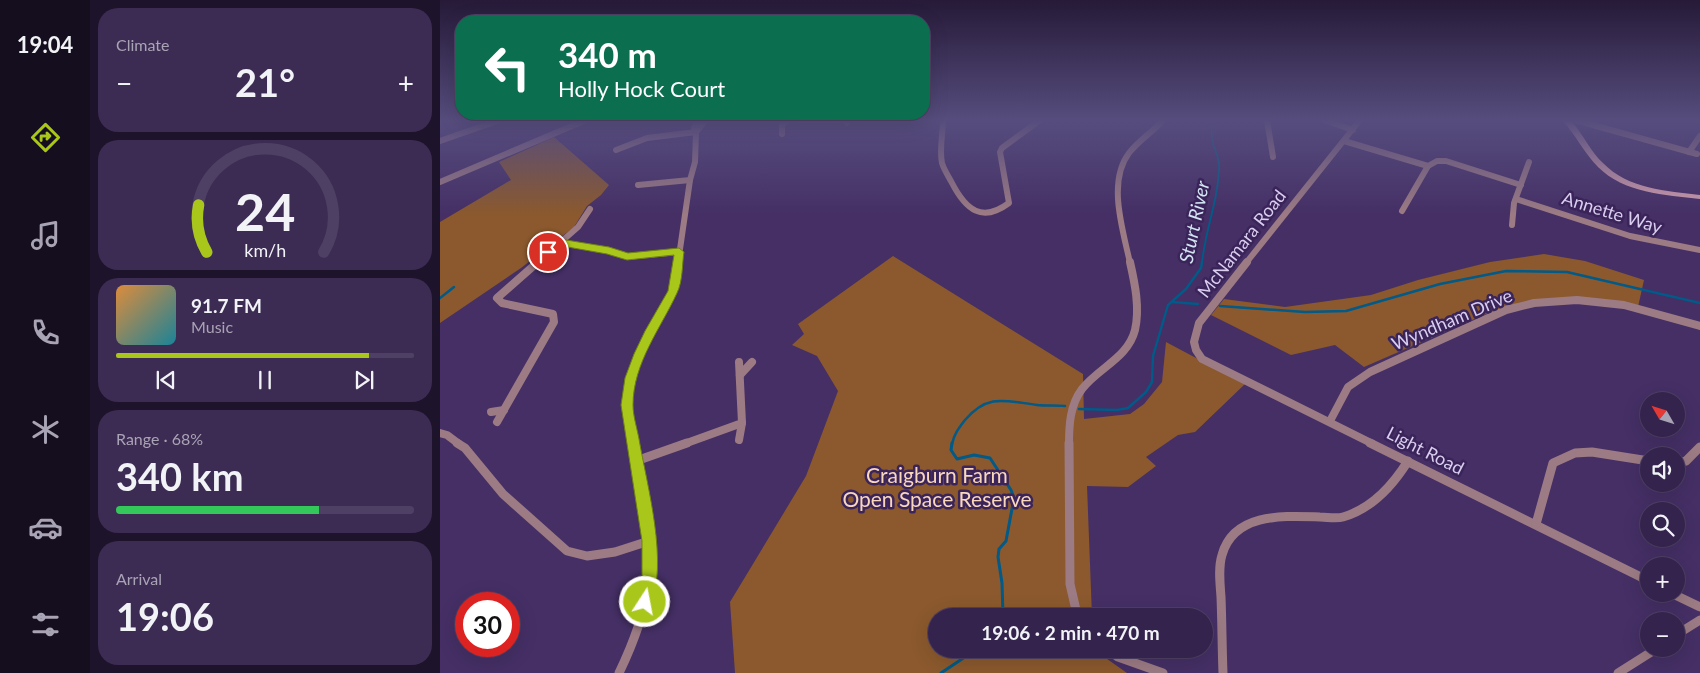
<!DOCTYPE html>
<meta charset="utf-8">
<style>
:root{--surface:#34234c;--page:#3c2b53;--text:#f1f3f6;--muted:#a9a4b5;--line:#4e4064;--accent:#a9c71b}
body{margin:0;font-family:Lato,sans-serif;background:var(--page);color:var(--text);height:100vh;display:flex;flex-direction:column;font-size:19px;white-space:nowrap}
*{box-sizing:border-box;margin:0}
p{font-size:16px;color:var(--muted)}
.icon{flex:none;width:28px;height:28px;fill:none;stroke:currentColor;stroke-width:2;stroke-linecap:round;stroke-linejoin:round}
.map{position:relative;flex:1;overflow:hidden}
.drawer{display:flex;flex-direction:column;gap:8px;padding:8px;background:#1d132a;width:350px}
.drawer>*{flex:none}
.hud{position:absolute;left:15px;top:15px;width:475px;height:105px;border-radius:20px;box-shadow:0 5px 20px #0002,0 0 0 1px var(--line);background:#0b6e4f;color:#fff;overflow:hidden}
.needle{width:32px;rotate:309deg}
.controls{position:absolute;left:1200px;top:392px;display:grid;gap:10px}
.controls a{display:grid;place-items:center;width:45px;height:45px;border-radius:50%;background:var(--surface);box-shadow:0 5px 20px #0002,0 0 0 1px var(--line);font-size:25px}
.speed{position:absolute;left:15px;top:592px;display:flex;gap:10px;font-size:25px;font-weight:700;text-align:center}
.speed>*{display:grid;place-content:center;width:65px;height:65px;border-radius:50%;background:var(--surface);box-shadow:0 5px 20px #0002,0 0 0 1px var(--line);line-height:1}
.speed .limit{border:8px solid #d22;background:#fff;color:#111}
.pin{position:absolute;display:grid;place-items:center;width:42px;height:42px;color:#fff;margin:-21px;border:2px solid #fff;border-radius:50%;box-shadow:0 1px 5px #0007}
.me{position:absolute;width:55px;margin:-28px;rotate:11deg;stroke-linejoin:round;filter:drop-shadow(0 0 4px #0008)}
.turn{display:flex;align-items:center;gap:18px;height:105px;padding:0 20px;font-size:22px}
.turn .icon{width:65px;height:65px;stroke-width:2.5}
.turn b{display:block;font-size:35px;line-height:42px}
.big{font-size:38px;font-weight:700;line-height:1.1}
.drawer .card{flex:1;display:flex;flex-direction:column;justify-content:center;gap:8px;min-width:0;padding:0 18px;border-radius:20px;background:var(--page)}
.drawer .dial{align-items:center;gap:0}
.dial svg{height:130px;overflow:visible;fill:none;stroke:var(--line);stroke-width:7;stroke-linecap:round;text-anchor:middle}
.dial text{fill:var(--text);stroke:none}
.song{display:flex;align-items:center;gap:15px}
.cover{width:60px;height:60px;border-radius:8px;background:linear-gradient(135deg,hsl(30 70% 55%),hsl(190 70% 35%))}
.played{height:5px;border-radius:2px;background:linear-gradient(90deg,var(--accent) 85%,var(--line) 85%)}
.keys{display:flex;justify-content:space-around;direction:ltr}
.heat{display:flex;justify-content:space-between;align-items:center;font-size:28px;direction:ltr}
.charge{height:8px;border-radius:4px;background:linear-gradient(90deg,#34c759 68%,var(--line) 0)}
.trip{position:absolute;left:488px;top:608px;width:285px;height:50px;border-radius:25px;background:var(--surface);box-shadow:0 5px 20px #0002,0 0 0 1px var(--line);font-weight:700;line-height:50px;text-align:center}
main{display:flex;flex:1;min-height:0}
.menu{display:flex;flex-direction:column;width:90px;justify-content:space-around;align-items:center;background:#150e1e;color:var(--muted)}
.menu .icon{width:35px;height:35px}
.menu .selected{color:var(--accent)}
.menu b{font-size:22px;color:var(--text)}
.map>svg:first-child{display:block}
</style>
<main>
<nav class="menu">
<b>19:04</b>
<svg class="icon selected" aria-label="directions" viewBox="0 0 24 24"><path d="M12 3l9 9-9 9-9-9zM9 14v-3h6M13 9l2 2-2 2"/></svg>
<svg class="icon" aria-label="music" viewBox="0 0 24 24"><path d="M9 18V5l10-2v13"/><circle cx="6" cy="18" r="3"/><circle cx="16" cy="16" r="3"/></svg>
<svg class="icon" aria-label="phone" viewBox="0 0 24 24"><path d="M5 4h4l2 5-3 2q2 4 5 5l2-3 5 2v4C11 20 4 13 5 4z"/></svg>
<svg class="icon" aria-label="climate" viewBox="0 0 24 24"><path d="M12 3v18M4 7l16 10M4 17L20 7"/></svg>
<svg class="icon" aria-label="car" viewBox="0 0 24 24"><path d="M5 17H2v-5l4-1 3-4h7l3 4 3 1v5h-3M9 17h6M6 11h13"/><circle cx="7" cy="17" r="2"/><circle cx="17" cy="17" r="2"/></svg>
<svg class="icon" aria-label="filters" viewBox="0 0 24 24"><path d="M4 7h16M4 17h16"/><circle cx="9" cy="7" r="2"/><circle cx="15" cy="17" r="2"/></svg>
</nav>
<section class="drawer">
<div class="card"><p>Climate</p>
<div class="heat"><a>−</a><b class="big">21°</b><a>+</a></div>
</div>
<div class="card dial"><svg viewBox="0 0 100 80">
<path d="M14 69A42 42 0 1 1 86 69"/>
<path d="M14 69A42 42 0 0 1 9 40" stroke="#a9c71b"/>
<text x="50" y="56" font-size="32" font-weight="700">24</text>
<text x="50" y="72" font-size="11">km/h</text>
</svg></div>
<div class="card">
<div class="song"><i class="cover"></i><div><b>91.7 FM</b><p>Music</p></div></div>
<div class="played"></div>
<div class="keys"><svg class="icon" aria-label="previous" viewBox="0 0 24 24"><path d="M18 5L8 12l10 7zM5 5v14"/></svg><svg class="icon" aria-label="pause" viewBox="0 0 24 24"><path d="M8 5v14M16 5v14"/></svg><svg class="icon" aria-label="next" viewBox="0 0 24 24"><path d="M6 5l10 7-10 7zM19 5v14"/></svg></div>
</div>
<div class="card"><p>Range · 68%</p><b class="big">340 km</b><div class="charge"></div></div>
<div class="card"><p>Arrival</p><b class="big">19:06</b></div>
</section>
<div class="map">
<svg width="1260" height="673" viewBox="0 0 1260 673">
<rect width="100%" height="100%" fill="#452f65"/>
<!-- green -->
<g fill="#8b592d">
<path d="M114,137L169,185L161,195L147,206L134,227L81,268L0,323V222L71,180L59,162Z"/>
<path d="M1104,254L1145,261L1204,280L1198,307L1183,303L1091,302L1046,314L924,367L895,345L851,355L771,315L784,299L845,307L931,295L978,280L1050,262Z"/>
<path d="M453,256L643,374L644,419L690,414L704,404L722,382L726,342L805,384L755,432L738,435L706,457L716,466L688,487L647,486L652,616H496V649H653L687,673H295L290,602L366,476L398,391L377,356L352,345L364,334L358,324Z"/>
</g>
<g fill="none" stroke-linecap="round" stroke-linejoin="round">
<!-- stream-far2 -->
<path stroke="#015a87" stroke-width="2" d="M762,263C765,230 779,199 779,165C779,155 773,148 772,139C771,133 772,126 772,120"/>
<!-- stream-far1 -->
<g stroke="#015a87" stroke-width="2.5">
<path d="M0,298L14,287"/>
<path d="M732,302L758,304"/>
<path d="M780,306L865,312L906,311L1000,284L1066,271L1127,272L1260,303"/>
<path d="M639,409L677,410L688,408L706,392L712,382L713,356L728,305L746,289L761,268L762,262"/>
<path d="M512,444C514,434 519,428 525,420C548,393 566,401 597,405C606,406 616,405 625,406"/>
</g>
<!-- stream -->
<g stroke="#015a87" stroke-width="3">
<path d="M512,443L511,450L517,459L534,455L550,458L571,490L574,498L566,541L559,549L558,557L562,583L563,616"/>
<path d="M501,673L534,651L546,649"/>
</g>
<!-- minor-far2 -->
<g stroke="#9c7b84" stroke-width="6">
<path d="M356,120H398"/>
<path d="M404,120L407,123"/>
<path d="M503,120C503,134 499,149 502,163C504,170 509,177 512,183C526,210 542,223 569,203L560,152L562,148L600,120"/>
<path d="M827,120L833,157"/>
<path d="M884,120L913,130"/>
<path d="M1135,120L1257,154"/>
<path d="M256,132L266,120"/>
<path d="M342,134V125L348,120"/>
<path d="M0,141L60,120"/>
<path d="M904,141L988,166L962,211"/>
<path d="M176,150L207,138L256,132"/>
<path d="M1249,152L1260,136"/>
<path d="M988,166L997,161H1006L1081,185"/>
<path d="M0,182L146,120"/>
<path d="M198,185L250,180"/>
<path d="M1076,199L1190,236L1260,250"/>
<path d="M1072,225L1074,203L1089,162"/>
<path d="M120,243L169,250L187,257L239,252"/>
<path d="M97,263L138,227L150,209"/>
<path d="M238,263L250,180L255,162L256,132L254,128L258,120"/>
<path d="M690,263C683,230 667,182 689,153C699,140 713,132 723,120"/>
<path d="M806,263L920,120"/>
</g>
<!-- minor-far1 -->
<g stroke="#9c7b84" stroke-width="8">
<path d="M807,262L759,323L754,342L756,350L762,359L933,444"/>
<path d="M300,375L312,362"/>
<path d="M51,412L64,410"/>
<path d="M890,421L908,387L930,372L1066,310L1094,303L1137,300L1184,305L1260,326"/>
<path d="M57,422L114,322L113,314L62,303L57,298L98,262"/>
<path d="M0,433L7,435L19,444"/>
<path d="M299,440L302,423"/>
<path d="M193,444L187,405L191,378L210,331L233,291L238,262"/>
<path d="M244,444L302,423L299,362"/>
<path d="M629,444C629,425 630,405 642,389C658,368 688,358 695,330C700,308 695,284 690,262"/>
</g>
<!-- minor -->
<g stroke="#9c7b84" stroke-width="9">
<path d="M17,443L25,448L63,494L127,551L147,556L175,552L209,541"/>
<path d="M629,443L630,584L636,610L640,616"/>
<path d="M930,443L1209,581"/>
<path d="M196,461L247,443"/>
<path d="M1236,463L1246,461L1260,447"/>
<path d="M1096,524L1113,463L1135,453L1152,452L1209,461"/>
<path d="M1233,594L1260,607"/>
<path d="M1236,635L1260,620"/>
<path d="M667,649L678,657L723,673"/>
<path d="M179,673C193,644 204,615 209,583C215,539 200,486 193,443"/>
<path d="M783,673C782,648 782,622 781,597C780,583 778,568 782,555C794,512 845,516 880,517C887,517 896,519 903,517C931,509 953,485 968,461"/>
<path d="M1178,673L1216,649"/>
</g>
<!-- secondary -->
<path fill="#d19eac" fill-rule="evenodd" d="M1122,120H1130L1133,123C1144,136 1151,152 1163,163C1188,189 1227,191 1260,195V199C1225,195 1184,193 1158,167C1144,153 1136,135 1122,120Z"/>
</g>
<!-- sky -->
<linearGradient id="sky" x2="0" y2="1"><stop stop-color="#261a38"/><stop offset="0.56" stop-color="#564d7e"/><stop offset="1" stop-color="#564d7e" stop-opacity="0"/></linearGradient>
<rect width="1260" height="215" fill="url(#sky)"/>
<!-- route -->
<path fill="#a9c71b" stroke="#6e8112" d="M120,239L169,247L188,253L239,248L244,252C242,264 243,281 237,293C221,328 193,363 193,405C193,416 197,428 199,439C207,486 229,563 210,607L205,609L199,607L197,602L202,582V541L181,405L185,378L194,354L205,331L228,291L234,255L187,260L167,254L122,246L112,255H105V250Z"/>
<g text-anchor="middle" stroke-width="5" stroke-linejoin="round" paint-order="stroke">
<!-- street labels -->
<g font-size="18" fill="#d9ceef" stroke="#3a2459">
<text transform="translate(1172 213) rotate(17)" y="6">Annette Way</text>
<text transform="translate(802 244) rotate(-52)" y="6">McNamara Road</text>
<text transform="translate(1012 320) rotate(-23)" y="6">Wyndham Drive</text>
<text transform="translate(985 451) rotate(27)" y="6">Light Road</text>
</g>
<!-- water labels -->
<g font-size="19" font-style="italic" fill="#d3e5f2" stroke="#3a2459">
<text transform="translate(754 222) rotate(-78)" y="7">Sturt River</text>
</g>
<!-- near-park labels -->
<g font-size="21" fill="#f9d7bb" stroke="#3a2459">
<text x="497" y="483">Craigburn Farm<tspan x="497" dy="24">Open Space Reserve</tspan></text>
</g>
</g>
</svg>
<div class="controls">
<a><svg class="needle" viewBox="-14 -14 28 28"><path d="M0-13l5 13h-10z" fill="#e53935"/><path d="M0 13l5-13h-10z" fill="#a9a4b5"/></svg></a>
<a><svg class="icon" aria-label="sound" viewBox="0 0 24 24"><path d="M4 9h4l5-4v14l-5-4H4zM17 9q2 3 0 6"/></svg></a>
<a><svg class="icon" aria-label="search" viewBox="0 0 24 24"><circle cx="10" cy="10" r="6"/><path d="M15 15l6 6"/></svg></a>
<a>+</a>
<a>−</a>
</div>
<div class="speed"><div class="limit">30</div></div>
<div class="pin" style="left:108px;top:252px;background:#d93025"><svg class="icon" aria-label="arrive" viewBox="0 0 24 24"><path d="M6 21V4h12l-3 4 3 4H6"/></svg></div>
<svg class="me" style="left:205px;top:602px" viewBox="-20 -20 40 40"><circle r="17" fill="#a9c71b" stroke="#fff" stroke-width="3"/><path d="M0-11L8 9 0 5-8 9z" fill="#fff"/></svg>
<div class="trip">19:06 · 2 min · 470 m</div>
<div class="hud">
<div class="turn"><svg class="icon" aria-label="left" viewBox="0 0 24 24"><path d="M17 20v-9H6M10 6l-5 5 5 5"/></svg><div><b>340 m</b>Holly Hock Court</div></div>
</div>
</div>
</main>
